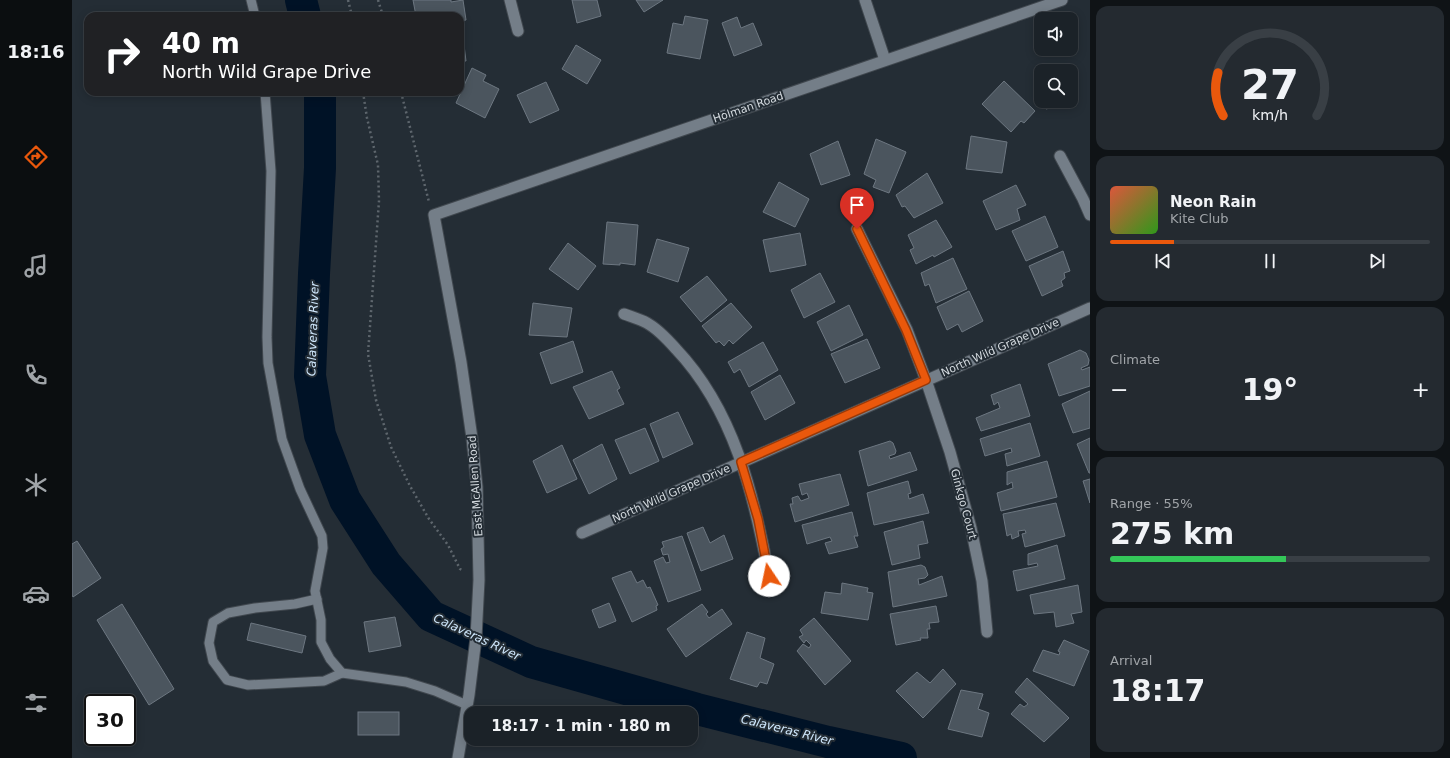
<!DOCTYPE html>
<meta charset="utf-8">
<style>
:root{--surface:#1b2228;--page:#242a30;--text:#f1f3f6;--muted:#a0a4a8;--line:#393f45;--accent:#ea580c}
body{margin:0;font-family:"DejaVu Sans",sans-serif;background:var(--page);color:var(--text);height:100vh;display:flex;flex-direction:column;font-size:15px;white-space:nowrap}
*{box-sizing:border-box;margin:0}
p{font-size:13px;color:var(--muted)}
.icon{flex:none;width:22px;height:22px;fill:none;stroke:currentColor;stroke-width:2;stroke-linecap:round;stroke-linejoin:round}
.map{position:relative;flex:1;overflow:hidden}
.panel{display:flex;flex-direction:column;gap:6px;padding:6px;background:#0f1316;width:360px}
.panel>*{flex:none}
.hud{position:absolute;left:12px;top:12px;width:380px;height:84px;border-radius:12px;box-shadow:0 2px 10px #0003,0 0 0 1px var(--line);background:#202124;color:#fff;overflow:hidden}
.controls{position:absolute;left:962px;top:12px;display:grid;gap:8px}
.controls a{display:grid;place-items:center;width:44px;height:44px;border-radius:8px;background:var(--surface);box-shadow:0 2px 10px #0003,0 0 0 1px var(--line);font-size:20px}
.speed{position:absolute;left:12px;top:694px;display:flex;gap:8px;font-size:20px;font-weight:700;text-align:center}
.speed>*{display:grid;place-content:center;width:52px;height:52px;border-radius:50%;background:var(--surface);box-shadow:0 2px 10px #0003,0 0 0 1px var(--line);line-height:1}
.speed .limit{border:2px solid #111;border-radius:6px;background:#fff;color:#111}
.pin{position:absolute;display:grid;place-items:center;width:34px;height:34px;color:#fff;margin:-41px -17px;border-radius:50% 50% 50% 0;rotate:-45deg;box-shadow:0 0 4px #0007}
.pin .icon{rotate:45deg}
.me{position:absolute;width:44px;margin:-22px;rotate:349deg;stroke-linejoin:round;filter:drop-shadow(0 0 3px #0008)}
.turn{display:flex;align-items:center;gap:14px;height:84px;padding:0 12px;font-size:18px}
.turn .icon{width:52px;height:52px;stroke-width:2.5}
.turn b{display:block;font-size:28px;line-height:34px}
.big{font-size:30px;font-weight:600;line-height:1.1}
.panel .tile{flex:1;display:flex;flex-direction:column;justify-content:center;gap:6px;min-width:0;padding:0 14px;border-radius:12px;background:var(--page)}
.panel .dial{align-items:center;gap:0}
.dial svg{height:104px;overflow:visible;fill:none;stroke:var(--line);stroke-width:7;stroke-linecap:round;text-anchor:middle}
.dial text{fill:var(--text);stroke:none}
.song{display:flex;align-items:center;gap:12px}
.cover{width:48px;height:48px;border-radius:6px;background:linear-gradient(135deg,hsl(10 70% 55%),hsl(110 70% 35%))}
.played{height:4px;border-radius:2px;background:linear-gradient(90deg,var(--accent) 20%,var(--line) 20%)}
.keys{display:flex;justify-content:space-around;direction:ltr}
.heat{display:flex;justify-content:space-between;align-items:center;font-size:22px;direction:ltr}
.charge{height:6px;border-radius:3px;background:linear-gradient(90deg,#34c759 55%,var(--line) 0)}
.trip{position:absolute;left:392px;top:706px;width:234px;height:40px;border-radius:12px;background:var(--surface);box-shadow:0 2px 10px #0003,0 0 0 1px var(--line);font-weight:600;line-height:40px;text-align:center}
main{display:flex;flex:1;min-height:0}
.tab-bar{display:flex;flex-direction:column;width:72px;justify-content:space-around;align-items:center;background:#0b0e10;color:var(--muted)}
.tab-bar .icon{width:28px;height:28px}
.tab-bar .on{color:var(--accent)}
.tab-bar b{font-size:18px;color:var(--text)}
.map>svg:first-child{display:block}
</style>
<main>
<nav class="tab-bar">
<b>18:16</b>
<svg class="icon on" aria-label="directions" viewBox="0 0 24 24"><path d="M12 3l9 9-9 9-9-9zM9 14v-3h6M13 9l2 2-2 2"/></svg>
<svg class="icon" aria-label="music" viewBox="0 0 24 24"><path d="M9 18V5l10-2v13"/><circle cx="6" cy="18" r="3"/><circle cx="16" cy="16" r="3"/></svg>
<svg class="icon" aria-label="phone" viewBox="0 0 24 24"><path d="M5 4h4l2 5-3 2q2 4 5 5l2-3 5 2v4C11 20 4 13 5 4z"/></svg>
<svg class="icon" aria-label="climate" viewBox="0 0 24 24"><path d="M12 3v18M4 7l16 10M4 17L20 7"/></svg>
<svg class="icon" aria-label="car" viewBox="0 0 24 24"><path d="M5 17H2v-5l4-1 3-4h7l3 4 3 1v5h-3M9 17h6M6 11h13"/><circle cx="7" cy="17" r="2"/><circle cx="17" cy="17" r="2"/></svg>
<svg class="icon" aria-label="filters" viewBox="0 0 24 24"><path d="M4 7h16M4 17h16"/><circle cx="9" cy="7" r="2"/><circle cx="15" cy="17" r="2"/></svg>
</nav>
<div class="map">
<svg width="1018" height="758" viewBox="0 0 1018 758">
<rect width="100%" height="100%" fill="#242d35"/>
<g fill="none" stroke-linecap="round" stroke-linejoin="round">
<!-- river -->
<g stroke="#001226" stroke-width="32">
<path d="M229,0L233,16"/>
<path d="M248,92V168L242,274L238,376L248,435L273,500L314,564L359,616L459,662L625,709L756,742L829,758"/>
</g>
</g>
<!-- building -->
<g fill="#4b555e" stroke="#6d7781">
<path d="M341,0H379V2L391,0L394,20L388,21V16H344Z"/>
<path d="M500,0H525L529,16L505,23Z"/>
<path d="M564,0H591L572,12Z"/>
<path d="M613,16L636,20L628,59L595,53L601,23L611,25Z"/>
<path d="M665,17L669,28L681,23L690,45L662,56L650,23Z"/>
<path d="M388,29H390L394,61H388Z"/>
<path d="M504,45L529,60L515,84L490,69Z"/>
<path d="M998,66L999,71H975Z"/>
<path d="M400,68L414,75L411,81L427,89L413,118L384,103Z"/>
<path d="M969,72V86L966,73Z"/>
<path d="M999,72L1004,101L974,109L972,101H999Z"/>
<path d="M932,81L963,111L952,123L949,121L939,132L910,104Z"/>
<path d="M474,82L487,110L458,123L445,95Z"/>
<path d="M899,136L935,142L930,173L894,169Z"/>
<path d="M804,139L834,152L817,193L801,187L804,180L792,174Z"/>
<path d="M766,141L778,175L749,185L738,154Z"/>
<path d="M855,173L871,203L842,218L833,206L830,207L824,195Z"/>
<path d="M707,182L737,199L723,227L691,212Z"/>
<path d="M944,185L954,205L945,209L948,220L924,230L911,201Z"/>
<path d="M973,216L986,247L954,261L940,231Z"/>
<path d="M864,220L880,247L862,257L861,255L844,264L838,250L842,248L836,235Z"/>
<path d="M535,222L566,225L563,265L548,263V265L531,264Z"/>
<path d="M728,233L734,265L698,272L691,240Z"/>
<path d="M585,239L617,248L606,282L575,272Z"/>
<path d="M496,243L524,266L506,290L477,269Z"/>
<path d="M991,251L998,271L992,273L993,278L989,281L991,286L970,296L957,266Z"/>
<path d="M881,258L895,289L864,303L857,284L853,286L849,273Z"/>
<path d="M748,273L763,302L732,318L719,290Z"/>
<path d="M635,276L655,300L629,322L608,297Z"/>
<path d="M897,291L911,321L890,332L886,324L875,330L865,307Z"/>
<path d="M461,303L500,308L495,337L457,335Z"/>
<path d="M659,303L680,327L661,344L657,340L652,346L647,341L644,343L630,326Z"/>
<path d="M777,305L791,335L759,351L745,322Z"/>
<path d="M795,339L808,368L773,383L759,354Z"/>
<path d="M501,341L511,372L479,384L468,353Z"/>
<path d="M691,342L706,370L677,387L668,369L662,373L656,362Z"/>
<path d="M1008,350L1014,353L1017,360L1016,365L1009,368L1010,370L1018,367V386L987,396L976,364Z"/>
<path d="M540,371L548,388L545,390L552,404L517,419L501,387Z"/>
<path d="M708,375L723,403L693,420L679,392Z"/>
<path d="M948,384L958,416L909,431L904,418L928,408L926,402L922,405L919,395Z"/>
<path d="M1018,391V428L1001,433L990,404Z"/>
<path d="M606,412L621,444L591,458L578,424Z"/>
<path d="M958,423L968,456L935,466L933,454L940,452L939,448L913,456L908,439Z"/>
<path d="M573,428L587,461L558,474L543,440Z"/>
<path d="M1018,438V473H1017L1005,444Z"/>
<path d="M818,441L821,443L824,451L823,454L817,456L818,459L838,452L845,470L796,486L787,451Z"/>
<path d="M530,444L545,479L517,494L501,460Z"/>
<path d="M490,445L505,479L475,493L461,461Z"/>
<path d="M975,461L985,497L929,511L925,493L941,488L940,482L935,485V472Z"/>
<path d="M768,474L777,505L723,522L718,504H721L720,498L726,496L729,501L737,498L735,493L730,495L727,484Z"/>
<path d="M1018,479V503L1011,481Z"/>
<path d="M836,481L839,493L836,494L837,499L851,494L857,513L802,525L795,493Z"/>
<path d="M984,503L993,536L953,547L950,534L954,533L953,530L946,531L947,536L940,539L939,534L935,536L931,514Z"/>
<path d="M780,512L786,536H782L786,547L757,554L753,543L760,541L758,537L735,544L730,525Z"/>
<path d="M851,521L856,543L846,545L848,558L820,565L812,532Z"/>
<path d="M631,527L638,543L652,535L661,559L629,571L615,533Z"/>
<path d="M610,536L629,590L596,602L582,561L591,557L594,563L598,562L596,554L591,555L589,549L592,547L590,542Z"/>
<path d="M5,541L29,578L1,597L0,595V544Z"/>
<path d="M985,545L993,579L945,591L941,571L966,566L965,563L956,565V554Z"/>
<path d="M849,565L853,567L856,575L853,578L846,579L847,585L870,576L875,596L821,607L816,572Z"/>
<path d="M559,571L565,583L571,580L575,588L578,587L586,605L584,606L585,610L560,622L540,578Z"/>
<path d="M770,583L796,588L795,592L801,593L796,620L749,613L753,592L769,594Z"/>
<path d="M1006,585L1010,612L999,614L1002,623L984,627L982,612L962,614L958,595Z"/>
<path d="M537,603L544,621L527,628L520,610Z"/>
<path d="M50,604L102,689L77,705L25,620Z"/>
<path d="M630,604L636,612L634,614L637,618L650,609L660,624L614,657L595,629Z"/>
<path d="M864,606L867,622L857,623L858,629H855L856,638H848L849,640L824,645L818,614Z"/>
<path d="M323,617L329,646L297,652L292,622Z"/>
<path d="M742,618L779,661L753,685L725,651L731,644L737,648L739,645L734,640L732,643L727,637L731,635L728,630Z"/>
<path d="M179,623L234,636L230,653L175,640Z"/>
<path d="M675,632L693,638L688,658L702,664L695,684L688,682L685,687L658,679Z"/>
<path d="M992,640L1017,651L1002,686L961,671L971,650L987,655L988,652L986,651Z"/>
<path d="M871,669L884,684L851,718L824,691L845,672L858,683Z"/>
<path d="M955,678L997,718L972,742L939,714L948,704L952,707L956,704L943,692Z"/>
<path d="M889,690L911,694L906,709L917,713L910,737L876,729Z"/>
<rect x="286" y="712" width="41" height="23"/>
</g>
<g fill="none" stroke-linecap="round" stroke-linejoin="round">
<!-- service casing -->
<g stroke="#41484f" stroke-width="11">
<g id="service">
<path d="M179,0L183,16"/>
<path d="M193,92L199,171L195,337L196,363L210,439L228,489L250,536L251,548L243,591L249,620V642L258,659L270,673L334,682L363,691L395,705"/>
<path d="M245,599L223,604L183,608L156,613L141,622L137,643L141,661L155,680L176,685L252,681L270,673"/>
</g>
</g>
<!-- minor casing -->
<g stroke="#41484f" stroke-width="13">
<g id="minor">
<path d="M438,0L446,31"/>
<path d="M793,0L813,60"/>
<path d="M988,156L1011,199L1018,215"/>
<path d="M785,229L835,330L854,380L878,452L899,528L910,581L915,632"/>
<path d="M552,314C560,317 568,319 575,323C586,329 596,340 604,349C662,410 682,495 697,576"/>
<path d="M510,533L1018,308"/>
</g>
</g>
<!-- tertiary casing -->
<g stroke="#41484f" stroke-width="13">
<path id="tertiary" d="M386,758L397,695L404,638L407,580L405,487L400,438L389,362L362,215L990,0"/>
</g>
<!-- path -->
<g stroke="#5e666d" stroke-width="2.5" stroke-dasharray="2 3" stroke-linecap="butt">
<path d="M276,0L280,16"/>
<path d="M306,0L311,16"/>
<path d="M291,92L295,118L306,165L307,201L296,354L304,400L319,447L338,486L357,519L376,545L388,569L392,571"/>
<path d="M329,92L357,202"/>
</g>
<!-- service -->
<use href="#service" stroke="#747e88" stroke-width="9"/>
<!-- minor -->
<use href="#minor" stroke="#747e88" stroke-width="11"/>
<!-- tertiary -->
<use href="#tertiary" stroke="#747e88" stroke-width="11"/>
</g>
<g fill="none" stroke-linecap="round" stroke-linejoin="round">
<!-- route casing -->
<g stroke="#983908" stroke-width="10">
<path id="route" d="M697,576L686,519L669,462L854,380L834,330L785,229"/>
</g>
<!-- route -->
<use href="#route" stroke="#ea580c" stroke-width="7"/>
</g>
<g text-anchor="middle" stroke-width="4" stroke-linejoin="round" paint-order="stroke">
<!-- street labels -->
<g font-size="11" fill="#d4dadf" stroke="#242d35">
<text transform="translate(676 107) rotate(-19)" y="4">Holman Road</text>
<text transform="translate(928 347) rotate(-24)" y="4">North Wild Grape Drive</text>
<text transform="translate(403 486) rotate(-94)" y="4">East McAllen Road</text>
<text transform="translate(599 493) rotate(-24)" y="4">North Wild Grape Drive</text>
<text transform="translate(892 504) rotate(75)" y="4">Ginkgo Court</text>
</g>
<!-- water labels -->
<g font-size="12" font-style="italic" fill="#cfe7fc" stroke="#242d35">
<text transform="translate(241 329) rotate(-88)" y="4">Calaveras River</text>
<text transform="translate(405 637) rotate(25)" y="4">Calaveras River</text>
<text transform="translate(715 730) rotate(14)" y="4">Calaveras River</text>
</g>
</g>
</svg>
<div class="controls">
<a><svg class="icon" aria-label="sound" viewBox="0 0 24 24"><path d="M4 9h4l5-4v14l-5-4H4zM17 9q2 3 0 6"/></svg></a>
<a><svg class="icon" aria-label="search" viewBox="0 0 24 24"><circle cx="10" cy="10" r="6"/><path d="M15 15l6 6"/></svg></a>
</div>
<div class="speed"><div class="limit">30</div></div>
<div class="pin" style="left:785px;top:229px;background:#d93025"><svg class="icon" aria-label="arrive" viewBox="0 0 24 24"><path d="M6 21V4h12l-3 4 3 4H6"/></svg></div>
<svg class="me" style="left:697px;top:576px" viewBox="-20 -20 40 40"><circle r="19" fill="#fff"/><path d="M0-13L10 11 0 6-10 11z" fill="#ea580c"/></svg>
<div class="trip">18:17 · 1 min · 180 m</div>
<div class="hud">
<div class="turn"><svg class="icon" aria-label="right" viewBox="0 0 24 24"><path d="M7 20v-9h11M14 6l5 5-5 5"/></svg><div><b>40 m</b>North Wild Grape Drive</div></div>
</div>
</div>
<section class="panel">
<div class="tile dial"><svg viewBox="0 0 100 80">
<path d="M14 69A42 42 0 1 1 86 69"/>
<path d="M14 69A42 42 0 0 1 10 36" stroke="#ea580c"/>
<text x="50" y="56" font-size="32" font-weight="700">27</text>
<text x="50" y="72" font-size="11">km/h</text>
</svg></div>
<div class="tile">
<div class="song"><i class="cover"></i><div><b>Neon Rain</b><p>Kite Club</p></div></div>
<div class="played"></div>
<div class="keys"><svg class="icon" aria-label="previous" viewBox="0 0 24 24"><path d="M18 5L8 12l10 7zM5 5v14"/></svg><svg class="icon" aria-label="pause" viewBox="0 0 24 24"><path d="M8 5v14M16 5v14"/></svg><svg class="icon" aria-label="next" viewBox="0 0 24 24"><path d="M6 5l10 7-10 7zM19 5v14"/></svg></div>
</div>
<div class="tile"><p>Climate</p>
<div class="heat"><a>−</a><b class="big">19°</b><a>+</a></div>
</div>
<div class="tile"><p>Range · 55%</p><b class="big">275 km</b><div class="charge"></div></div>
<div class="tile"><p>Arrival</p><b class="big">18:17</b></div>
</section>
</main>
